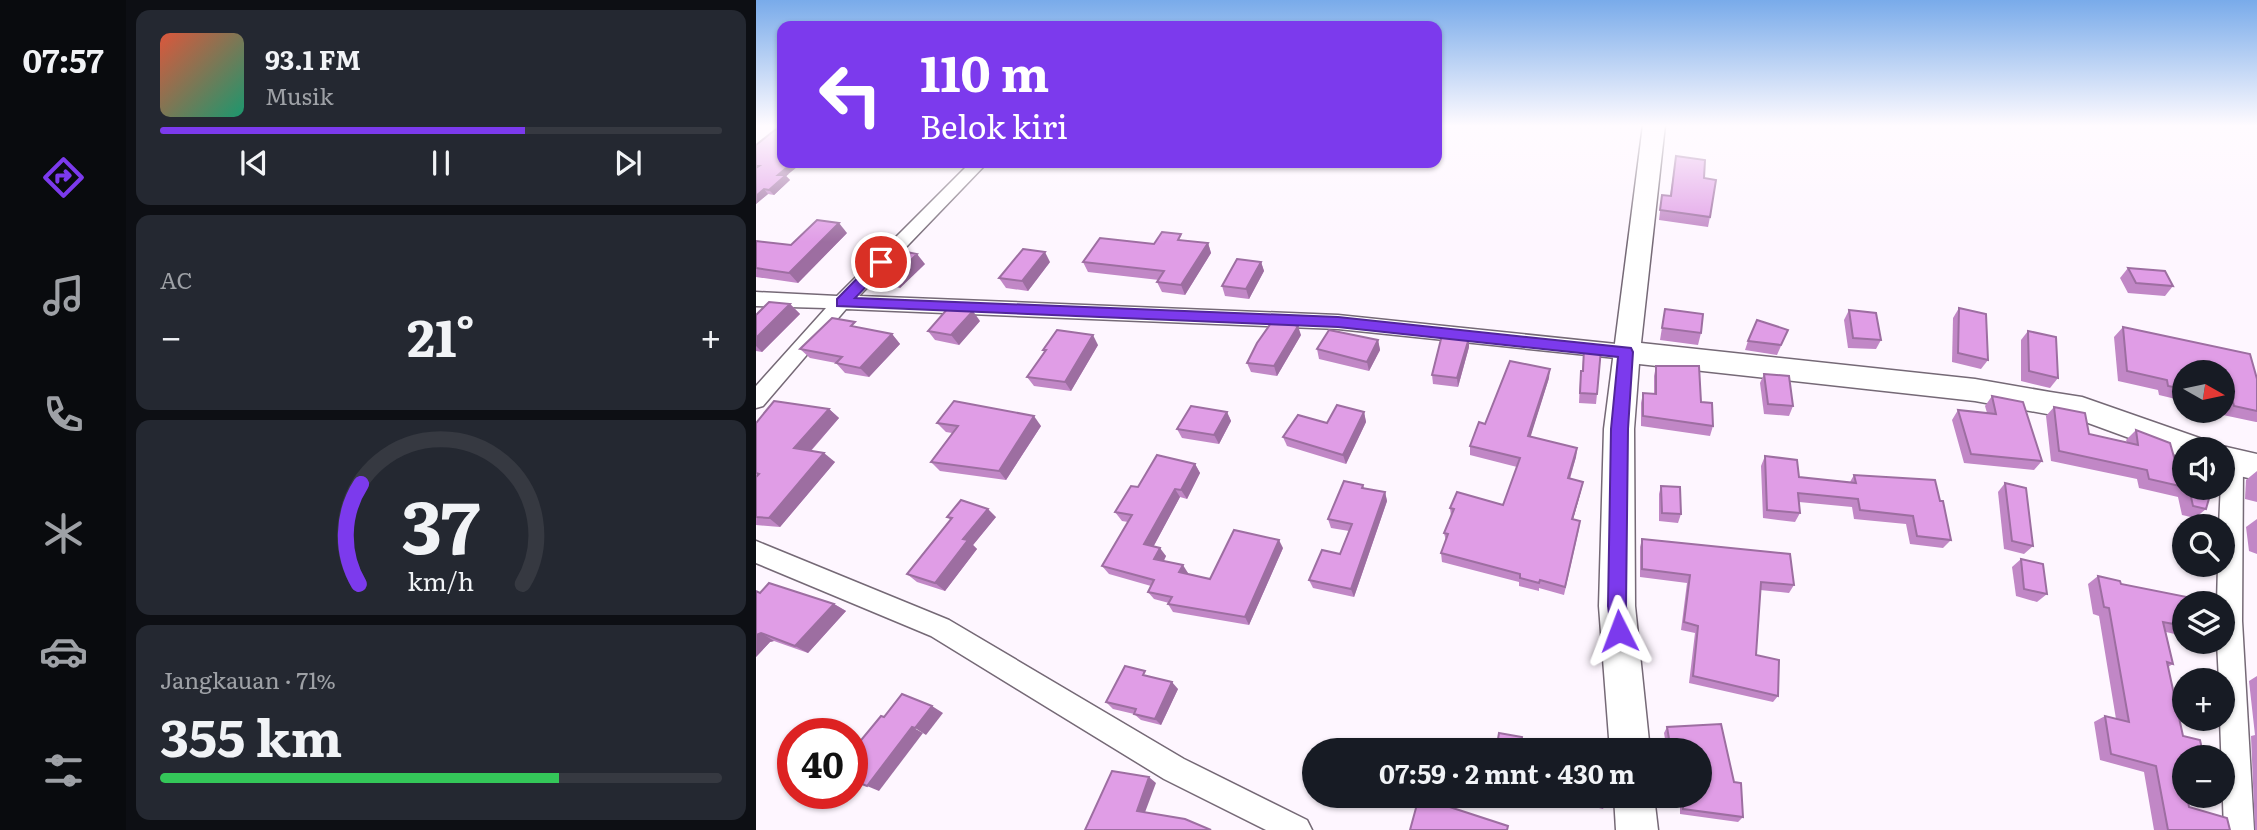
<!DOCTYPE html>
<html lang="id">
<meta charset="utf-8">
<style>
:root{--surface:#171b24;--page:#242831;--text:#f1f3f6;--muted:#9ea1a6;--line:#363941;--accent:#7c3aed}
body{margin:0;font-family:Literata,serif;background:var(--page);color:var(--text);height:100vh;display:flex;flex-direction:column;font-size:26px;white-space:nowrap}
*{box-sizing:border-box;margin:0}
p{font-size:23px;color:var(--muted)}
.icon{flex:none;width:38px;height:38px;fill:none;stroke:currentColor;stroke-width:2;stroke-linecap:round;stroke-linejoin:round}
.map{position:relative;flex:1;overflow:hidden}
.side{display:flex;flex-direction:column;gap:10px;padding:10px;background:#0d0f14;width:630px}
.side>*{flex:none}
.top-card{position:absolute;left:21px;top:21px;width:665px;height:147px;border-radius:14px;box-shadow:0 2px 5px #0004;background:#7c3aed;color:#fff;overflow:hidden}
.needle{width:46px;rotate:99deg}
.controls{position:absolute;left:1416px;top:360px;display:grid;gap:14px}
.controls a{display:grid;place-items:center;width:63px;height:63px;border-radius:50%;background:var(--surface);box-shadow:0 2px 5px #0004;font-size:35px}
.speed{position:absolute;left:21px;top:718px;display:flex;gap:14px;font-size:35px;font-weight:700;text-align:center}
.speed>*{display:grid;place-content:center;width:91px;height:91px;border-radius:50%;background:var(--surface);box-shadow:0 2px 5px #0004;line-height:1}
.speed .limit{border:10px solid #d22;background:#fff;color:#111}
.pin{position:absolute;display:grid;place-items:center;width:60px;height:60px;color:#fff;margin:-30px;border:4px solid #fff;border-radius:50%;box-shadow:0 2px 7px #0007}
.me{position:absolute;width:77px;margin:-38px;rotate:357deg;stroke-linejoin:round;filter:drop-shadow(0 0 5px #0008)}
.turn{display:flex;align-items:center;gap:24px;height:147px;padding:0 28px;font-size:32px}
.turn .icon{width:91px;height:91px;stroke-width:2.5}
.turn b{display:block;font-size:49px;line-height:60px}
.big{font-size:52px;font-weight:700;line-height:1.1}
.side .tile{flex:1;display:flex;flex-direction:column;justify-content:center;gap:10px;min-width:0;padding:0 24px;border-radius:14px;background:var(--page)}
.side .dial{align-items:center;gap:0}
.dial svg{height:182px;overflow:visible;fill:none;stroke:var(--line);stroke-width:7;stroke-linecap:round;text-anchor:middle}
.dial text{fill:var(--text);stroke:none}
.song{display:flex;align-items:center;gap:21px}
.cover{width:84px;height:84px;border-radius:10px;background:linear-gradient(135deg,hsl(10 70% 55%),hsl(160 70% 35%))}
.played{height:7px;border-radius:4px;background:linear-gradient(90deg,var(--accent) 65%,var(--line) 65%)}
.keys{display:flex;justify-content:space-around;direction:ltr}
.heat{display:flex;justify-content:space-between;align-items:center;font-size:38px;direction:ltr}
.charge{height:10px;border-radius:5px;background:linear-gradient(90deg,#34c759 71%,var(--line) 0)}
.trip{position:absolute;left:546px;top:738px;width:410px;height:70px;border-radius:35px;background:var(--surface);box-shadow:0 2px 5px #0004;font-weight:700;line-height:70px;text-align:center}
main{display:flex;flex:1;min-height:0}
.tab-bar{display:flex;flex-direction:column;width:126px;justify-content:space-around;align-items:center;background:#090b0e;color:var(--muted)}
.tab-bar .icon{width:49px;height:49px}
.tab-bar .current{color:var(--accent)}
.tab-bar b{font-size:32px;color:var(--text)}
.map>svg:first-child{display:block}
</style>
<main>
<nav class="tab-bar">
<b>07:57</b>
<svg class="icon current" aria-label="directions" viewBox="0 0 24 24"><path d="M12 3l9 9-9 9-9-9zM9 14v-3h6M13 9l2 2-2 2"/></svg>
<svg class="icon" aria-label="music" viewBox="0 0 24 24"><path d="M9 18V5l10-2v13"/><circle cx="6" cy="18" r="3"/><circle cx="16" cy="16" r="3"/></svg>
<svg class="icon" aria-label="phone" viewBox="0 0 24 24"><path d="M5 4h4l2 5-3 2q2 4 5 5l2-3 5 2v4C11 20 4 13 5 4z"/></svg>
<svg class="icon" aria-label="climate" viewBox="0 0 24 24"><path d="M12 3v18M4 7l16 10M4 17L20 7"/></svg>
<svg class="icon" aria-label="car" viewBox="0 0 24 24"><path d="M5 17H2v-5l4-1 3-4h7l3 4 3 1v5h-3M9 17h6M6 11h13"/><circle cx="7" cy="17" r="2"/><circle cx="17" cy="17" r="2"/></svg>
<svg class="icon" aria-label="filters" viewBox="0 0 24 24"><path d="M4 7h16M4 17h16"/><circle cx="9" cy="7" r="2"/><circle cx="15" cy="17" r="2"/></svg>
</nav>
<section class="side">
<div class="tile">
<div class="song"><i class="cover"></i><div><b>93.1 FM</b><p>Musik</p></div></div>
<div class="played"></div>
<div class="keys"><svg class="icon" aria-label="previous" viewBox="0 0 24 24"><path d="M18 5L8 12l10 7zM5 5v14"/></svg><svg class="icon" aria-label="pause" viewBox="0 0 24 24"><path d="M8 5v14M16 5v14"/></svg><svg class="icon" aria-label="next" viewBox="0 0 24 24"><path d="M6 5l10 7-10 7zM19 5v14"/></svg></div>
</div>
<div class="tile"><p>AC</p>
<div class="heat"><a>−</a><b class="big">21°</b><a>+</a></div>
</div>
<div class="tile dial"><svg viewBox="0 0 100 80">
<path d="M14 69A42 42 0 1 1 86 69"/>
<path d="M14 69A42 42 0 0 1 15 25" stroke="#7c3aed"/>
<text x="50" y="56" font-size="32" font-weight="700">37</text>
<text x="50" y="72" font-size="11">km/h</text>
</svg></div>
<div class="tile"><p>Jangkauan · 71%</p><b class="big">355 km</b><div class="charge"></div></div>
</section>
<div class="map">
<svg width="1501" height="830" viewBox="0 0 1501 830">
<rect width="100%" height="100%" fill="#fef6ff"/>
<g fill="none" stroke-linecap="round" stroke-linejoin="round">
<!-- street casing -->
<g stroke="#756976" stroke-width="3">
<g id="street">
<path d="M214,163H231L103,296L582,315L870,345L877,347L880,352L877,357L870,359L582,329L90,309L7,406L0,408V386L70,308L0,306V292L81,296Z"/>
<path d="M1476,454L1484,457L1487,463L1486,621L1498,830H1468L1464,719H1466V681H1463L1461,642H1466V604H1461L1462,565H1466V527H1463L1466,460Z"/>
<path d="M0,541L193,620L428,759L551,820L556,830H510L408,779L175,636L0,563Z"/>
</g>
</g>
<!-- secondary casing -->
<g stroke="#756976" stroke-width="3">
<g id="secondary">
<path d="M887,125H909L885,343L1219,379L1294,392L1326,397L1452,441L1456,450L1466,446L1501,454V480L1466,472V450H1428V458L1324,420L1219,401L883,364L878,429L879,606L894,751H854L843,606L848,429Z"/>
<path d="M858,796H898L902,830H860Z"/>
</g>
</g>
<!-- street -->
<use href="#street" fill="#fff" fill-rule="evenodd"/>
<!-- secondary -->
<use href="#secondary" fill="#fff" fill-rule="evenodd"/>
</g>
<!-- wall -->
<g fill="#c187c6">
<path d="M0,145L34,180L18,195L12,194L0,204Z"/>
<path d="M920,156L948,178L954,217L952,227L903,220L906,195L914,196Z"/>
<path d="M91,233L42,283L0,277V241L35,245Z"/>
<path d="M428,241L452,243L455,253L429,295L406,292L401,282L403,280L332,272L327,262L398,244Z"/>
<path d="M294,262L272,291L250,288L243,278Z"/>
<path d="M505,262L508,271L493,299L469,296L466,286Z"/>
<path d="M169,264L144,288L123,284L115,274Z"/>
<path d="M1372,268L1417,286L1409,296L1372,293L1364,278Z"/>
<path d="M34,304L44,314L6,352L0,351V315Z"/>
<path d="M1203,308L1232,360L1225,369L1196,362L1197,318Z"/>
<path d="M909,309L945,333L942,345L904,340Z"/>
<path d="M1093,310L1125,340L1120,349L1092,348L1088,320Z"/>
<path d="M224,321L203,345L179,340L172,331Z"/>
<path d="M1367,327L1501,379V422H1500L1467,415L1466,411V373H1428V401L1403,395L1402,390L1362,381L1358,337Z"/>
<path d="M104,328L136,334L144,344L113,377L89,373L80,363L54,358L44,349Z"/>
<path d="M1032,330L1021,355L989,350L992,341Z"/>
<path d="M1272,331L1302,378L1294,388L1265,381V340Z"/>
<path d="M545,335L521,376L495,372L491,363Z"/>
<path d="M622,340L624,350L613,371L563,359L561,349Z"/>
<path d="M342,345L315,391L278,386L271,377L288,352L287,350Z"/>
<path d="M713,347L702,387L677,384L676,375Z"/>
<path d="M828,348L841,394L840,404L823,403L824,381L825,371H826Z"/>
<path d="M900,366L945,402L957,426L954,436L885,426V403L887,393L898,394V376Z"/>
<path d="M1008,374L1037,406L1033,416L1008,414L1004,383Z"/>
<path d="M793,378L774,437L821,448L820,457L814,479L825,491L817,519L824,521L823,529L808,595L783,588V591L763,586V582L686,562L685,553L690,541L688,533L695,516L694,508L747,505L761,467L714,455V446L729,424Z"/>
<path d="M1236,396L1286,461L1278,470L1208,463L1196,420L1202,410L1231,413L1229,406Z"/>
<path d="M1298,407L1333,434L1371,442L1370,440L1380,430L1422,471L1428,472V488H1456L1450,509L1439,518L1426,515L1422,497L1383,488L1381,479L1295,461L1290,416Z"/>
<path d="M73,409L83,418L55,451L79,462L24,527L0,525V423Z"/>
<path d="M471,412L475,421L463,444L426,438L421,429Z"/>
<path d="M608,412L610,422L590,464L531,446L527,437Z"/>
<path d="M181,423L285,426L250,480L184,471L175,462L196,433L190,432Z"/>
<path d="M1009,456L1043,477L1094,482L1098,475L1184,501L1195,540L1187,548L1154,544L1150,524L1098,519L1096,507L1043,502L1044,513L1039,522L1007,518L1005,466Z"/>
<path d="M439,464L444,473L431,499L424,497L397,547L410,556L408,561L432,573V574L454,579L527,548L493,625L417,612L412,604L413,603L398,599L392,592L395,586L353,574L346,566L372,522L366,521L359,512L382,487Z"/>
<path d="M1501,471V502L1489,499L1490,480Z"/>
<path d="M1249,483L1277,546L1268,554L1248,549L1242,492Z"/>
<path d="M607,485L608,488L629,492L631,501L598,597L557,588L553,580L584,554L593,531L575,528L572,519Z"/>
<path d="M905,486L925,514L922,523L903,521V494Z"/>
<path d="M191,517H240L217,545L221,549L189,591L161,582L151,574L195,520Z"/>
<path d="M1501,519V554L1493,551L1490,527Z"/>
<path d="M886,539L1038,585L1033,593L1004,590L1000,655L1022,696L1017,702L933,683L939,633L925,630L931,583L884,577V547Z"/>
<path d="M1265,559L1291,594L1281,602L1260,596L1256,567Z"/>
<path d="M1342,576L1428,604V636H1427L1410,632L1417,664L1412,667L1428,758V796L1433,807L1474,830H1398L1388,772L1344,760L1338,722L1349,716L1360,719L1343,616L1337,614L1332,584Z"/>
<path d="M4,593L78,604L90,611L52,653L18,641L14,642L0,657Z"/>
<path d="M1501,676V830H1499L1495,736L1499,735L1493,681Z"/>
<path d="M394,677L422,689L405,725L385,720L378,714L357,709L350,702Z"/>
<path d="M965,724L978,782L985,783L987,817L982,822L924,814V796H943V751H911L908,733L911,727Z"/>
<path d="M792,796H850L849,805L847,809Z"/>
</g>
<!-- shaded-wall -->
<g fill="#9d6ea1">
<path d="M36,163H46L30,176L34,180L18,195L13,190L22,175Z"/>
<path d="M8,189L12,194L0,204V196Z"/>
<path d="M83,223L91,233L42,283L33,273Z"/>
<path d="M452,243L455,253L429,295L425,285Z"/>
<path d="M289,252L294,262L272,291L266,281Z"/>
<path d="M161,254L169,264L144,288L137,278Z"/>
<path d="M505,262L508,271L493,299L490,289Z"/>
<path d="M34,304L44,314L6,352L0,346V338Z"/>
<path d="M217,311L224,321L203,345L195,335Z"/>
<path d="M542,326L545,335L521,376L518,366Z"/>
<path d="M136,334L144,344L113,377L104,368Z"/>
<path d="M337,335L342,345L315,391L309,382Z"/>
<path d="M713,338V347L702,387L701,378Z"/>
<path d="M622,340L624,350L613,371L611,362Z"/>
<path d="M794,369L793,378L772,445V436Z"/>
<path d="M73,409L83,418L49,457L38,448Z"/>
<path d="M471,412L475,421L463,444L458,435Z"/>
<path d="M608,412L610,422L590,464L587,455Z"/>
<path d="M278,416L285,426L250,480L243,471Z"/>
<path d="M821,448L820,457L811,487L812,478Z"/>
<path d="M68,453L79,462L24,527L13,518Z"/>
<path d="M439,464L444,473L431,499L425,490Z"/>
<path d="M827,482L825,491L815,527L816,519Z"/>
<path d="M419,489L424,497L394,553L388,544Z"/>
<path d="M629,492L631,501L598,597L595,589Z"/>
<path d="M232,509L240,517L217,545L221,549L189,591L179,583L207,539Z"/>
<path d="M523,540L527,548L493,625L489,617Z"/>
<path d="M404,548L410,556L404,567L398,559Z"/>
<path d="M427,565L432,573L429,581L423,572Z"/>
<path d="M78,604L90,611L52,653L39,646Z"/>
<path d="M5,633L18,641L14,642L0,657V635Z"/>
<path d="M416,682L422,689L405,725L399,719Z"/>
<path d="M176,706L187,713L170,735L159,728Z"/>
<path d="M156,727L167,733L123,791L111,786Z"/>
<path d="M393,777L400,783L388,815L381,811Z"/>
</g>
<!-- building -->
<g fill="#e09de6" stroke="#9d6ea1" stroke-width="2">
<path d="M25,125L26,151L23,154H26V163H36L22,175H30L13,190L8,189L0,196V168L3,166H0V145Z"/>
<path d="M920,156L949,160L948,178L960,180L954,217L904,210L906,195L915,196Z"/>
<path d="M61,220L83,223L33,273L0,268V241L35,245Z"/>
<path d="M406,232L425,234L422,240L452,243L425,285L401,282L408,271L327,262L344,238L398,244Z"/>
<path d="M267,249L289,252L266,281L243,278Z"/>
<path d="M141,250L161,254L137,278L115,274Z"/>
<path d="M481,259L505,262L490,289L466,286Z"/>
<path d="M1372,268L1409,271L1417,286L1380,283Z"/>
<path d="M13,302L34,304L0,338V315Z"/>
<path d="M193,307L217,311L195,335L172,331Z"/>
<path d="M1203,308L1230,314L1232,360L1202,353Z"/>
<path d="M909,309L947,314L945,333L906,328Z"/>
<path d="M1093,310L1120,313L1125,340L1097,338Z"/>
<path d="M76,318L99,322L95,326L136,334L104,368L80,363L86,357L44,349Z"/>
<path d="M518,319L542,326L518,366L491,363L501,343Z"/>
<path d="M1001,320L1032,330L1025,345L992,341Z"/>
<path d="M1367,327L1494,354L1501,379V411L1478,406L1471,379L1466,378V373H1428V389L1412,386L1411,380L1371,371Z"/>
<path d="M301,330L337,335L309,382L271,377L290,350H287Z"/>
<path d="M573,330L622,340L611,362L561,349Z"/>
<path d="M1272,331L1300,337L1302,378L1273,371Z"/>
<path d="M686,335L713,338L701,378L676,375Z"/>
<path d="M828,348L845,349L841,394L824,393L825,371H827Z"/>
<path d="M754,361L794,369L772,436L821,448L812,478L827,482L816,519L824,521L809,587L784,580L783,583L764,578V574L685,553L692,534L688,533L698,509L694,508L701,492L747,505L764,458L714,446L723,422L729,424Z"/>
<path d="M900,366H943L945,402L956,403L957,426L887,416V393L900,394Z"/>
<path d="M1008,374L1033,376L1037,406L1012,404Z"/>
<path d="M1236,396L1267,402L1286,461L1215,454L1202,410L1240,414Z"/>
<path d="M18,401L73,409L38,448L68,453L13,518L0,517V477L3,474L0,473V423Z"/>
<path d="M198,401L278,416L243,471L175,462L202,426L181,423Z"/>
<path d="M581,405L608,412L587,455L527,437L542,415L571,423Z"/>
<path d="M435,406L471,412L458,435L421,429Z"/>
<path d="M1298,407L1329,413L1333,434L1382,445L1380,430L1414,443L1422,471L1428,472V487L1393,479L1391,470L1303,451Z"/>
<path d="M401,455L439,464L425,490L419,489L388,544L404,548L398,559L427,565L423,572L454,579L478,530L523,540L489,617L412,604L416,597L392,592L398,580L346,566L376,515L359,512L375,486L382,487Z"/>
<path d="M1009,456L1041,460L1043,477L1100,483L1098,475L1179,480L1184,501H1187L1195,540L1161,536L1157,516L1104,510L1102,499L1042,493L1044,513L1011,510Z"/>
<path d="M588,481L607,485L606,488L629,492L595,589L553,580L566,550L584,554L596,524L572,519Z"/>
<path d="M1249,483L1270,488L1277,546L1256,541Z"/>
<path d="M905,486L924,487L925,514L906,513Z"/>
<path d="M1433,488H1456L1450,509L1437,506Z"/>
<path d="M205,500L232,509L207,539L212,540L179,583L151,574L196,518L191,517Z"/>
<path d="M886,539L1034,554L1038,585L1005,582L1000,655L1023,660L1022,696L937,676L942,626L928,622L934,575L886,569Z"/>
<path d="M1265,559L1287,564L1291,594L1268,589Z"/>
<path d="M1342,576L1364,581L1365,584L1431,597L1433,604H1428V626L1407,622L1417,664L1411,662L1427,736L1444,740L1448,758H1428V773H1426L1428,782V796H1431L1433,807L1471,818L1474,830H1412L1400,766L1355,754L1349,716L1373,722L1353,608L1348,607Z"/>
<path d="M13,583L78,604L39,646L5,633L0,635V591L4,593Z"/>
<path d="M369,666L389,671L387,675L416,682L399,719L378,714L380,709L350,702Z"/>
<path d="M146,694L176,706L159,728L156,727L111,786L96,780V751L125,716L128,717Z"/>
<path d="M965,724L978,782L985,783L987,817L927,809V796H943V751H915L911,727Z"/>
<path d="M743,733L766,737L765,743L802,751H740Z"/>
<path d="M356,771L393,777L381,811L429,819L455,830H329Z"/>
<path d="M815,796H850L849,805Z"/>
<path d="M663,797L752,826L751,830H654Z"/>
</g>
<!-- sky -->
<linearGradient id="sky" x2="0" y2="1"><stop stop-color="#79abea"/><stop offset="0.52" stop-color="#fffbff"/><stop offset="1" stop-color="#fffbff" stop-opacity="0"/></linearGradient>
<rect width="1501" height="242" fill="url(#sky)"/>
<!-- route -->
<path fill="#7c3aed" stroke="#51269a" stroke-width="2" d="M125,258L132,262L130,266L99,298L582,317L875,348L877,352L872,429L870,606L873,631L870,637L863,640L856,637L852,606L855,429L862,357L582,327L81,306V299L120,259Z"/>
</svg>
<div class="controls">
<a><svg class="needle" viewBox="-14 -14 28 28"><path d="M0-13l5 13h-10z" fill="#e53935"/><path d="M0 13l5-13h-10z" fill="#9ea1a6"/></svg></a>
<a><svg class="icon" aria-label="sound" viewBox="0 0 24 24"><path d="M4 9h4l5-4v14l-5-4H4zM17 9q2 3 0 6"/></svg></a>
<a><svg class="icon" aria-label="search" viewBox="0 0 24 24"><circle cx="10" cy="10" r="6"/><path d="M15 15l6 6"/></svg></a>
<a><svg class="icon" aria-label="layers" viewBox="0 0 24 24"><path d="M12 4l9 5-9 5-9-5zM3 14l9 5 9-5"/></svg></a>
<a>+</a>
<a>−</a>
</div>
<div class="speed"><div class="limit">40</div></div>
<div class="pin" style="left:125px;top:262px;background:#d93025"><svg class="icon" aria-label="arrive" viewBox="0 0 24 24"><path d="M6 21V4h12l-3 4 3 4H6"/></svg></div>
<svg class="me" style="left:863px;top:631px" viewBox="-20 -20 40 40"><path d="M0-17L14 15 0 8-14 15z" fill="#7c3aed" stroke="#fff" stroke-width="4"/></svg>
<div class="trip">07:59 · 2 mnt · 430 m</div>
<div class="top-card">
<div class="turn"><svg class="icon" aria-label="left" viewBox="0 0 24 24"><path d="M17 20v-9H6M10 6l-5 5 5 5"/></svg><div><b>110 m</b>Belok kiri</div></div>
</div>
</div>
</main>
